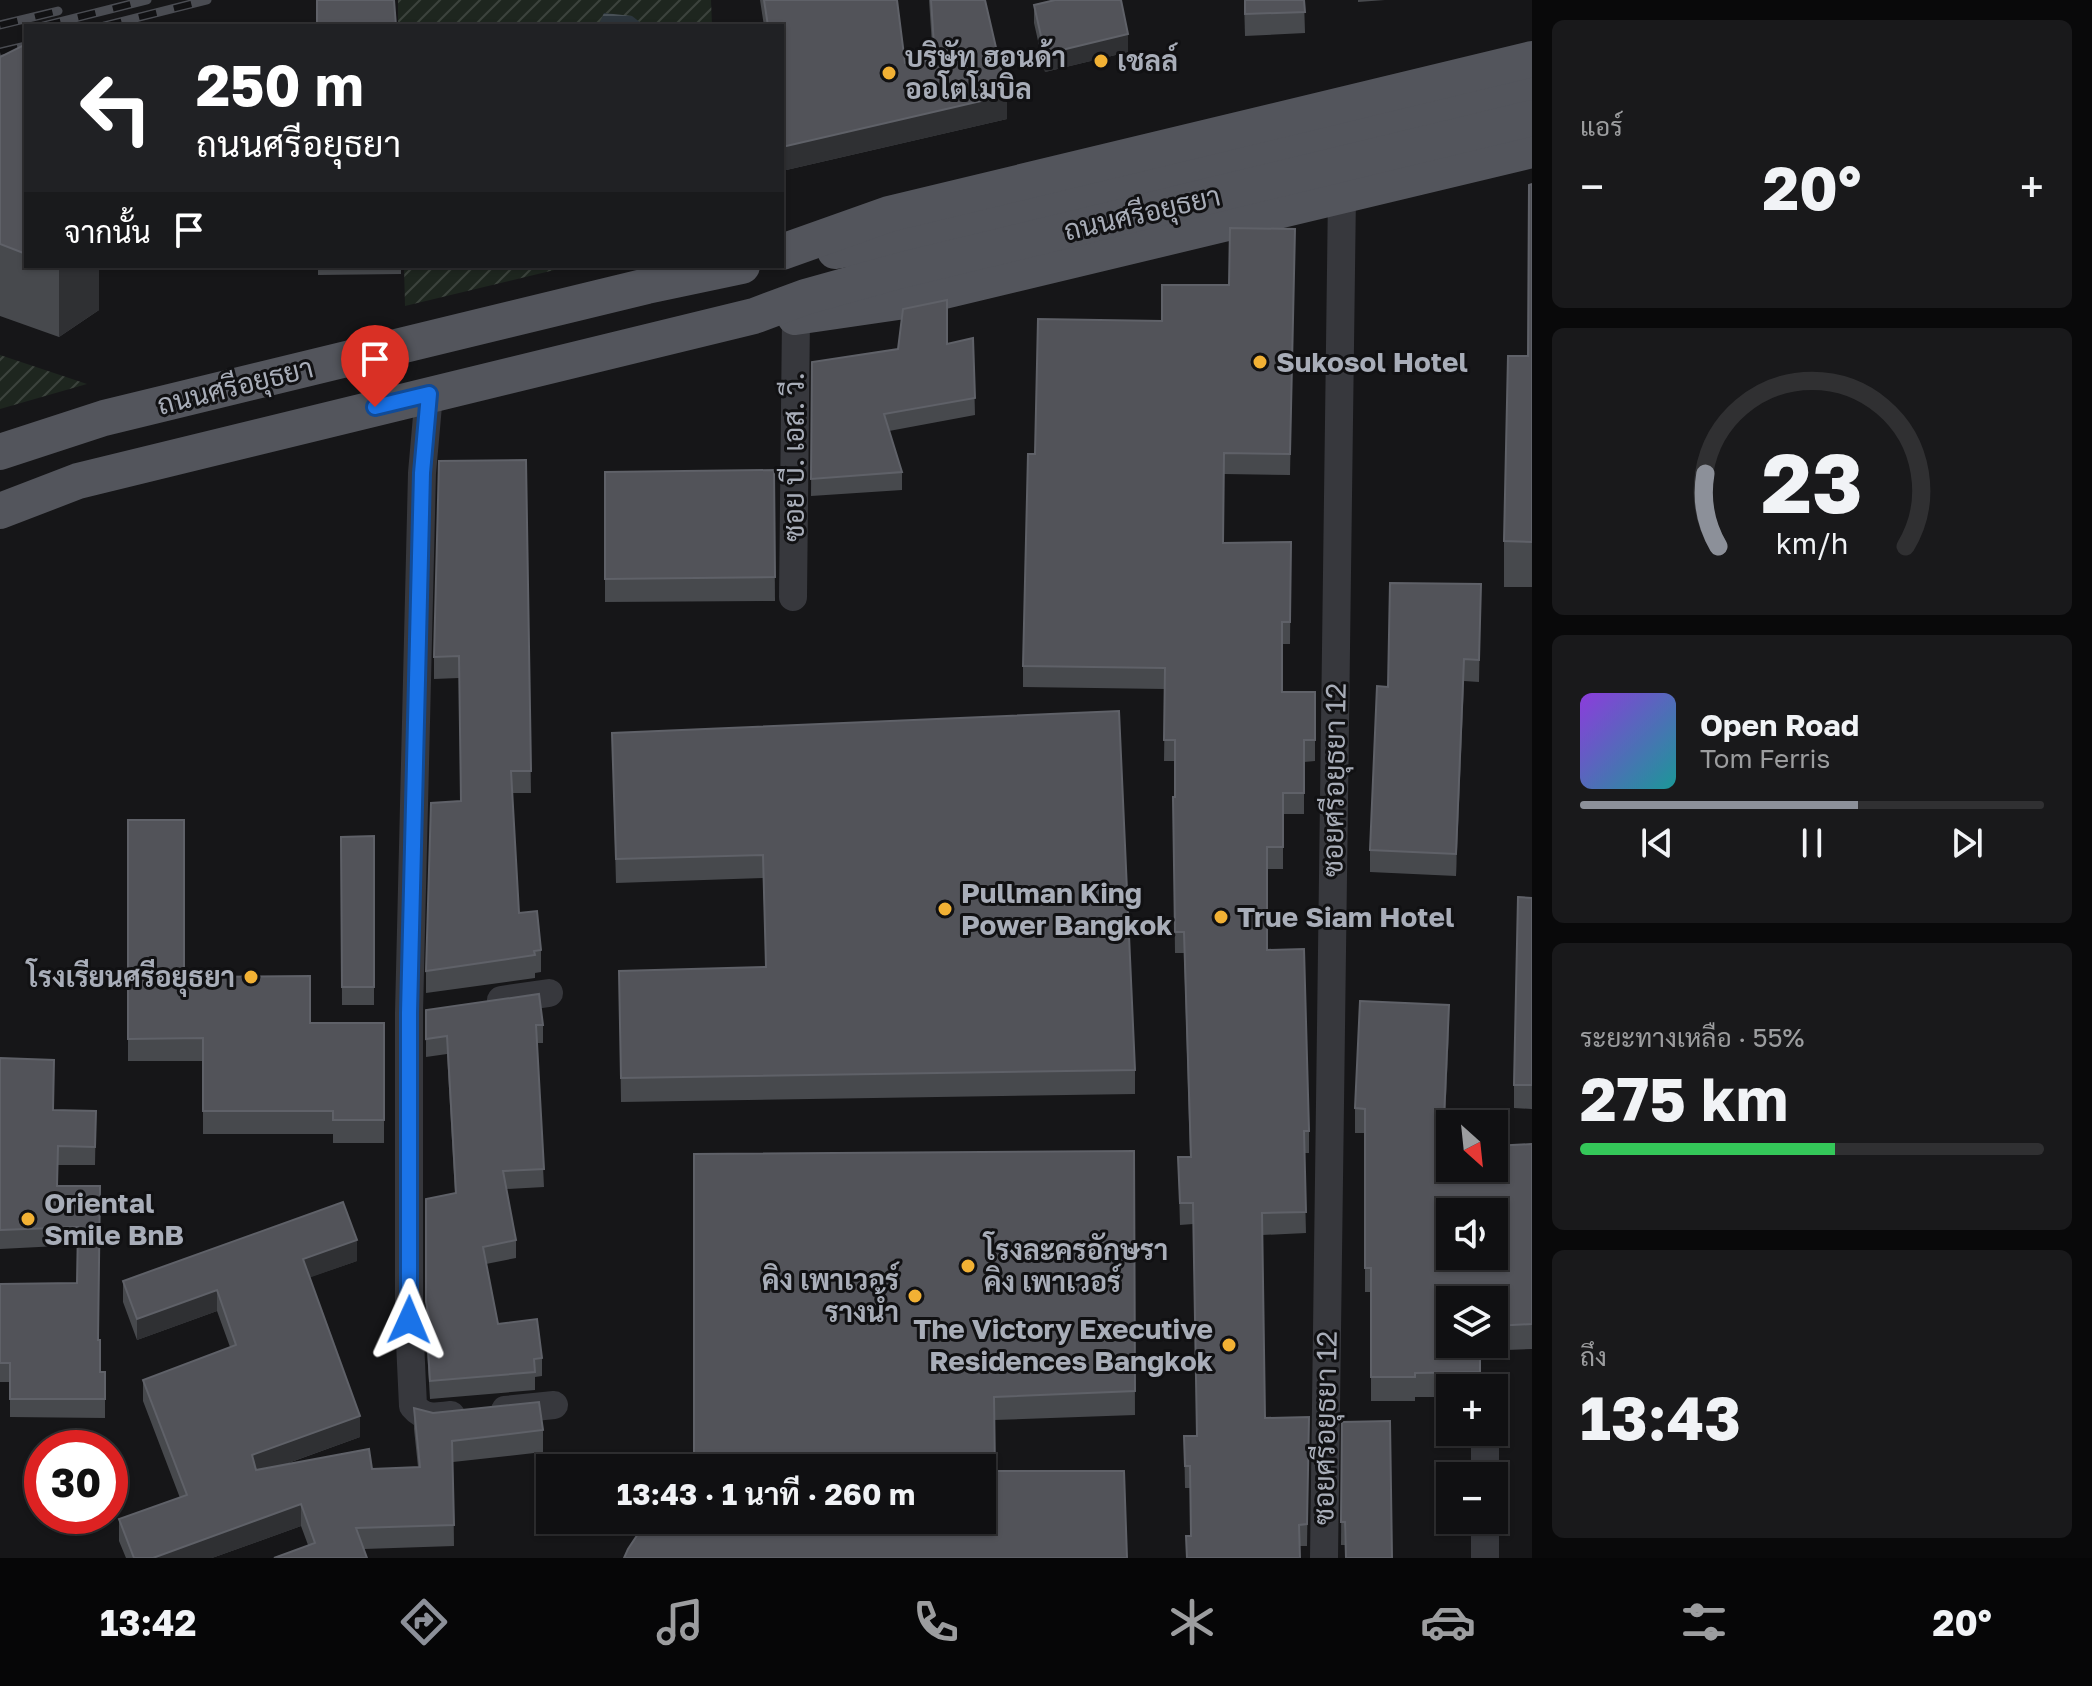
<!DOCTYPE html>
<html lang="th">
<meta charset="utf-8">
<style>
:root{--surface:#101012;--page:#19191b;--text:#f1f3f6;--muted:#9c9d9f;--line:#303032;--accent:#8c9099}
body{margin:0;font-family:"Golos Text",Sarabun,sans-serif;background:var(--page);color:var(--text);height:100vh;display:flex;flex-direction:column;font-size:30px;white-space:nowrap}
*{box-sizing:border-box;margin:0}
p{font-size:26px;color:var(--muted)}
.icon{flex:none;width:44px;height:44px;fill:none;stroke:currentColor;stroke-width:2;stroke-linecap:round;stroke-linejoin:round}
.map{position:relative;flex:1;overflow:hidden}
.sheet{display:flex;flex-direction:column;gap:20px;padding:20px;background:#09090a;width:560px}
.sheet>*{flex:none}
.guide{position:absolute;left:24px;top:24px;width:760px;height:244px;border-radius:0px;box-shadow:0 2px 6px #0004,0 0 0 2px var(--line);background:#202124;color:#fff;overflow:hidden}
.needle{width:52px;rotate:153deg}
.tools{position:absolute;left:1436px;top:1110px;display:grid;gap:16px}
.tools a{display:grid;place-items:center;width:72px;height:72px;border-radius:0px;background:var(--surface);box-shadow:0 2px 6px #0004,0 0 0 2px var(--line);font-size:40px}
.speed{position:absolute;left:24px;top:1430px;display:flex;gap:16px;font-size:40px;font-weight:700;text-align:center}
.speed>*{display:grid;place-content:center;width:104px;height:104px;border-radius:50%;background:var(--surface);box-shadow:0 2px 6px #0004,0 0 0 2px var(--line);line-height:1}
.speed .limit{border:12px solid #d22;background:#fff;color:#111}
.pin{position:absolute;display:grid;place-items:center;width:68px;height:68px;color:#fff;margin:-82px -34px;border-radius:50% 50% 50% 0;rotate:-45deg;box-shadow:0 0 8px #0007}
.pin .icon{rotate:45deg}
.me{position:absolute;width:88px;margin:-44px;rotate:1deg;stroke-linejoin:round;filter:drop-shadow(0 0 6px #0008)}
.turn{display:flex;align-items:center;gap:28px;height:168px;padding:0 40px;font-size:36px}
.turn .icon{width:104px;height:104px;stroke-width:2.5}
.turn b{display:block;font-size:56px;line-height:68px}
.then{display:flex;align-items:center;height:76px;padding:0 40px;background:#0003;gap:16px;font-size:30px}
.big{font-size:60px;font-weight:700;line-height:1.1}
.sheet .tile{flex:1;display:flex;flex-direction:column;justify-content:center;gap:12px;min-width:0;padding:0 28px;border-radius:12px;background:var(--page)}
.sheet .dial{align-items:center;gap:0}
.dial svg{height:208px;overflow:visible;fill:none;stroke:var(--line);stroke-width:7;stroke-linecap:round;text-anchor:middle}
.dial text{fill:var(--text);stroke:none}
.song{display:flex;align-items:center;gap:24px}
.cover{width:96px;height:96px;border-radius:12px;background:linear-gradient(135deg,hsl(270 70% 55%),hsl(180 70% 35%))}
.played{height:8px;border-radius:4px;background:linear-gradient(90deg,var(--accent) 60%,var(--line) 60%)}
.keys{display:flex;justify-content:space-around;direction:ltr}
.heat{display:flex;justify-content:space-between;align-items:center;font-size:44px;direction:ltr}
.charge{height:12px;border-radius:6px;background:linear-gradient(90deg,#34c759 55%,var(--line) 0)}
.trip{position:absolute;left:536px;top:1454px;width:460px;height:80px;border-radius:0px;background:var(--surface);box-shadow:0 2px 6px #0004,0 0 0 2px var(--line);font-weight:700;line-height:80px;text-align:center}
.tab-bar{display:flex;height:128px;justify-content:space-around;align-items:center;background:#060607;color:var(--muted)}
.tab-bar .icon{width:56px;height:56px}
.tab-bar .active{color:var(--accent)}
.tab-bar b{font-size:36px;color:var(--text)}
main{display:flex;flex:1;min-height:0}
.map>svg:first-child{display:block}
</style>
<main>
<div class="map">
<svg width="1532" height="1558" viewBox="0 0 1532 1558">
<defs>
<pattern id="garden-furrows" width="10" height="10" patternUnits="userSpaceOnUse" patternTransform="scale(2)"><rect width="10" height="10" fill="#1e261f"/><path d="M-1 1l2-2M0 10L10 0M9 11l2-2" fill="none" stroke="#3c433d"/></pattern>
<pattern id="water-rules" width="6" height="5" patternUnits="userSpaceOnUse" patternTransform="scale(2)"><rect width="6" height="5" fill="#2c353c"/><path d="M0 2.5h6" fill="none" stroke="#485056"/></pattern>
</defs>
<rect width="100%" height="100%" fill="#161618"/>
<!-- garden -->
<g fill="url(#garden-furrows)">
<path d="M398,0H711L712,26H398Z"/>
<path d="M404,266H571L405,306Z"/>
<path d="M0,355L87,384L0,409Z"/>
</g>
<!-- water -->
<path fill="url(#water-rules)" d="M604,13L632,16L645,26H598Z"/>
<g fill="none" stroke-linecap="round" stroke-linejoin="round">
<!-- minor -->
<g stroke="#37383d" stroke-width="28">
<path d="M429,394L422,473L409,1013V1320L413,1406C424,1419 435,1417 451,1415"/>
<path d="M793,597L796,317"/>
<path d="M501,1000L549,993"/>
<path d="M505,1410L554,1405"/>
<path d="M1485,1476V1432"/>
<path d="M1324,1558L1342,194"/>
<path d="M1485,1558V1520"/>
</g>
<!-- major -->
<g stroke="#53555c" stroke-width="36">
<path d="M835,251L899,240L1281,145L1532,86"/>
<path d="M782,252L889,214L1532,59"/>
<path d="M795,317L898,302L1532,150"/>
<path d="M0,452L104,418L647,286L742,266"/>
<path d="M0,511L78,481L754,316L805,297L902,270L1532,118"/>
</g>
<!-- rail casing -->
<g stroke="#4a4c52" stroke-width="9">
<g id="rail">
<path d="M0,25L58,11"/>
<path d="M43,26L147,0"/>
<path d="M104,26L207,0"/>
<path d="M0,52L26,46"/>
</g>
</g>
<!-- rail -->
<use href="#rail" stroke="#111113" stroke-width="6" stroke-dasharray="18" stroke-linecap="butt"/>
</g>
<!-- wall -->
<g fill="#47494d" fill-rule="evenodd">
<path d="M760,0H897L905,63L933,60L929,0H985L1007,119L782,171V26H764Z"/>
<path d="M1244,0H1304L1305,33L1245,36Z"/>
<path d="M1358,0H1385L1358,2Z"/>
<path d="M1034,5L1128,52L1045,72L1034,23Z"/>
<path d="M26,44V266H99V310L59,337L0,316V57Z"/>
<path d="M1532,184V587H1504V541L1528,356Z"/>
<path d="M1295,229L1290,475L1224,474L1223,543L1291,542L1290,644H1282V692H1315V761L1304,762V814H1283V869H1267V950L1309,1131V1153H1304L1306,1233L1262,1235L1265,1418L1309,1417L1307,1546H1299L1190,1536V1488H1185L1184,1436H1197L1193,1224L1180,1225L1178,1157H1190L1184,953H1175L1173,797H1175V761H1164L1165,689L1023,687V666L1035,454L1162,321L1229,285Z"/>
<path d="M318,266H401V274L318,275Z"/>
<path d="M973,338L975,415L889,431L902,472V490L811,496L812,362L947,344Z"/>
<path d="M526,460L531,793H512L519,913L541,950V972L535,973V978L426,993V971L461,801L459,678L434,679V657Z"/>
<path d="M774,470L775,601L605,602V472Z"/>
<path d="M1481,584L1479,682L1464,681L1456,876L1370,872V850L1388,687Z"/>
<path d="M612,733L1135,1070V1094L621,1102L619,971L766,967L763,878L616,883Z"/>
<path d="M128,820L184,977L310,1023H384V1143H333V1134H203V1061H128Z"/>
<path d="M374,836V1005H342L341,837Z"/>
<path d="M1532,898V1109L1514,1108V1085Z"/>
<path d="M426,1010L543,1025V1043H537L544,1187L506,1189L516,1240V1258L486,1264L498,1324L542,1358V1376L535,1377V1390L430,1399L427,1350L428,1332L426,1320V1199L455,1193L447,1054L426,1057Z"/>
<path d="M1449,1029L1445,1119L1450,1168L1532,1144V1349L1480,1351V1388H1450V1397H1415V1401H1371V1292H1365V1133H1355V1108ZM1494,1300V1344H1450Z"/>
<path d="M0,1058L54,1110L96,1111L95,1165H58L57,1186H100L98,1340L100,1372H105V1418L10,1417V1382H0V1284L77,1283L78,1245L0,1249Z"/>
<path d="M1134,1151L1135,1415L994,1420L995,1471L982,1520L694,1468Z"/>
<path d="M357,1261L310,1277L360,1437L283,1465L372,1469L418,1467L414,1429V1408L433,1413L543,1430V1452L453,1462L454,1546L364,1549L308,1545L301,1526L212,1558H126L119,1541V1519L180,1498L143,1401V1380L230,1347L217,1311L137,1340L123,1302V1281Z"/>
<path d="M1342,1422L1345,1545H1341Z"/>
</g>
<!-- shaded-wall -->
<g fill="#2f3033">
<path d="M1128,34V52L1045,72V54Z"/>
<path d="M1007,95V119L782,171V147Z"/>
<path d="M59,266H99V310L59,337Z"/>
<path d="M1464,659V681L1456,876V854Z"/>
<path d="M1449,1005V1029L1444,1144V1119Z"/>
<path d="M357,1240V1261L303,1280V1259Z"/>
<path d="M217,1290V1311L137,1340V1319Z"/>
<path d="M360,1416V1437L252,1476V1455Z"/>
<path d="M301,1504V1526L212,1558H153Z"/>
</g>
<!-- building -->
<g fill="#525359" stroke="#5f6168" stroke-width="2" fill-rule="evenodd">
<path d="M317,0H394L396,26H317Z"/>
<path d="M764,0H897L905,63L935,60L931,0H985L1007,95L782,147V26H768Z"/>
<path d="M1055,0H1121L1128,34L1045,54L1034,5Z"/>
<path d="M1245,0H1304L1305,12L1245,14Z"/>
<path d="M26,44V254L0,244V57Z"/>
<path d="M1532,184V542L1504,541L1508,356H1528L1529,185Z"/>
<path d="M1230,228L1295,229L1290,454L1224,453L1223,543L1291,542L1290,622H1282V692H1315V740H1304V793H1283V847H1267V950L1304,949L1309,1131H1304L1306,1212L1262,1213L1265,1418L1309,1417L1307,1524L1299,1525L1300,1558H1187L1186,1536H1191L1190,1466H1185L1184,1436H1197L1193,1203H1180L1178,1157H1191L1184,932H1175L1173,797H1175V740H1164L1165,668L1023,666L1028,454H1035L1038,319L1162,321V285H1229Z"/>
<path d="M947,300V344L973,338L975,398L884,414L902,472L811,479L812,362L898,349L903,309Z"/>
<path d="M526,460L531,771H511L519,913L537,911L541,950L534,951L535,955L426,971L431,803L461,801L459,656L434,657L439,461Z"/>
<path d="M774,470L775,577L605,579V472Z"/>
<path d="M1390,583L1481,584L1479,660L1464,659L1456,854L1370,850L1377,686L1388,687Z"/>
<path d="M1119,711L1135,1070L621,1078L619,971L766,967L763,855L616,859L612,733Z"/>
<path d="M128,820H184V977L310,976V1023H384V1120H333V1111H203V1038L128,1039Z"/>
<path d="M374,836V987H342L341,837Z"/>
<path d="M1518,897L1532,898V1085H1514Z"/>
<path d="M539,994L543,1025H536L544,1169L503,1171L516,1240L483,1247L498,1324L537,1319L542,1358L534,1359L535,1372L430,1381L427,1332H432L426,1302V1199L456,1193L447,1036L426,1039V1010Z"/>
<path d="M1360,1001L1449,1005L1444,1119H1465V1124H1450V1168H1494V1146L1532,1144V1324L1494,1326V1300H1450V1344H1480V1372L1415,1373V1377H1371V1268H1365V1109L1355,1108ZM1450,1212H1494V1256H1450Z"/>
<path d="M0,1058L54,1060L53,1110L96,1111L95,1147L58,1146L57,1186H100L98,1340H100V1372H105V1399H10V1363H0V1284L77,1283L78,1227L0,1230Z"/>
<path d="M1134,1151L1135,1391L994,1397L995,1471H1124L1127,1558H624L628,1549L640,1531L652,1520H982V1468H694V1154Z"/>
<path d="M343,1202L357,1240L303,1259L360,1416L252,1455L256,1470L369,1449L372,1469L420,1467L414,1408L433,1413L539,1402L543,1430L452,1441L454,1525L356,1528L367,1558H274L315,1543L301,1504L153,1558H134L119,1519L187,1495L143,1380L236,1345L217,1290L137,1319L123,1281Z"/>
<path d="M1390,1421L1392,1558H1346L1345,1522H1341L1342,1422Z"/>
</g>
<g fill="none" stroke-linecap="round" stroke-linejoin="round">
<!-- route casing -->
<g stroke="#114b97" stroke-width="20">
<path id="route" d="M375,407L429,394L422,473L409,1013V1320"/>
</g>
<!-- route -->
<use href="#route" stroke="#1a73e8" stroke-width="14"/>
</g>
<!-- markers -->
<g fill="#f2b134" stroke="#111113" stroke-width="3">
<circle cx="1101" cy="61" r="8"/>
<circle cx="889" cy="73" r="8"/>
<circle cx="1260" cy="362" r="8"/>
<circle cx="945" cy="909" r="8"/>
<circle cx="1221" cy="917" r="8"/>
<circle cx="251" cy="977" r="8"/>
<circle cx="28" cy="1219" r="8"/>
<circle cx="968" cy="1266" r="8"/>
<circle cx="915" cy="1296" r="8"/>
<circle cx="1229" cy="1345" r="8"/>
</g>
<g text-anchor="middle" stroke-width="6" stroke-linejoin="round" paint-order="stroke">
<!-- poi labels -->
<g font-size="28" font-weight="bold" fill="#a8adb8" stroke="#111113" text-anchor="start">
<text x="905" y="67">บริษัท ฮอนด้า<tspan x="905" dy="32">ออโตโมบิล</tspan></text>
<text x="1117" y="71">เชลล์</text>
<text x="1276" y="372">Sukosol Hotel</text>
<text x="961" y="903">Pullman King<tspan x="961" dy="32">Power Bangkok</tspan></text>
<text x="1237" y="927">True Siam Hotel</text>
<text x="235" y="987" text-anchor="end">โรงเรียนศรีอยุธยา</text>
<text x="44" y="1213">Oriental<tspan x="44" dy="32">Smile BnB</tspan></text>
<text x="984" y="1260">โรงละครอักษรา<tspan x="984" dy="32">คิง เพาเวอร์</tspan></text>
<text x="899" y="1290" text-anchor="end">คิง เพาเวอร์<tspan x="899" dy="32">รางน้ำ</tspan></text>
<text x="1213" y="1339" text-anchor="end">The Victory Executive<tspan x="1213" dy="32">Residences Bangkok</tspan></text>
</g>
<!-- street labels -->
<g font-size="28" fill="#a8adb8" stroke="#111113">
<text transform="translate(1142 213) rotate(-13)" y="10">ถนนศรีอยุธยา</text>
<text transform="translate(235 386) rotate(-14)" y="10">ถนนศรีอยุธยา</text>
<text transform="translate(794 457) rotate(-90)" y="10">ซอย บี. เอส. วี.</text>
<text transform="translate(1334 780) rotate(-89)" y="10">ซอยศรีอยุธยา 12</text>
<text transform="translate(1325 1428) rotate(-89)" y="10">ซอยศรีอยุธยา 12</text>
</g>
</g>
</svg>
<div class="tools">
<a><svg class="needle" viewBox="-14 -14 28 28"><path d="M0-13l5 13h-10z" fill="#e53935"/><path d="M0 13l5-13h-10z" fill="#9c9d9f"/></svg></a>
<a><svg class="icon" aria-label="sound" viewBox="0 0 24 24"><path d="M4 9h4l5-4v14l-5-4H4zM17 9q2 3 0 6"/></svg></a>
<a><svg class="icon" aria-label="layers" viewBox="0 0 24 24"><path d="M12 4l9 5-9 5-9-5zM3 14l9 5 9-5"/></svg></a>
<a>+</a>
<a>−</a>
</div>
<div class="speed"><div class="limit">30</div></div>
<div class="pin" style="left:375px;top:407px;background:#d93025"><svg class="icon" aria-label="arrive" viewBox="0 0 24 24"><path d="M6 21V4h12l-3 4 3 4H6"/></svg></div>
<svg class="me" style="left:409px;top:1320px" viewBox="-20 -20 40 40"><path d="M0-17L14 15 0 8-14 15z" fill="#1a73e8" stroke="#fff" stroke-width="4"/></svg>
<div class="trip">13:43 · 1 นาที · 260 m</div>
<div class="guide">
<div class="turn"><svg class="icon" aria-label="left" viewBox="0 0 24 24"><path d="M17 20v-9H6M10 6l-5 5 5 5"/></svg><div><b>250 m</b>ถนนศรีอยุธยา</div></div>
<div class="then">จากนั้น<svg class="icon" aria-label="arrive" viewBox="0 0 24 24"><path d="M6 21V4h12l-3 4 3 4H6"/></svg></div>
</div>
</div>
<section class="sheet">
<div class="tile"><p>แอร์</p>
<div class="heat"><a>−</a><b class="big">20°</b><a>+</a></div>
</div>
<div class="tile dial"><svg viewBox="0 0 100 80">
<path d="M14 69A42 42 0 1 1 86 69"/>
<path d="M14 69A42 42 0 0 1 9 41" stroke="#8c9099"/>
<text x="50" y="56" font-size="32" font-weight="700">23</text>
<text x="50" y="72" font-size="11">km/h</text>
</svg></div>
<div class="tile">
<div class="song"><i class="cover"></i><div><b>Open Road</b><p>Tom Ferris</p></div></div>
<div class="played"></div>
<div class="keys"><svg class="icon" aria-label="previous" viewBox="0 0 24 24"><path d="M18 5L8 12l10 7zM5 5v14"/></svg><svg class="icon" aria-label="pause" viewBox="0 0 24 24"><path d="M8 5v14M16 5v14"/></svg><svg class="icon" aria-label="next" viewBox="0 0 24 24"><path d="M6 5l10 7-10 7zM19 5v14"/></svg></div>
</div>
<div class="tile"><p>ระยะทางเหลือ · 55%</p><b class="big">275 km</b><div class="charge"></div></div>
<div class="tile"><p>ถึง</p><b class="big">13:43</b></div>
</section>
</main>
<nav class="tab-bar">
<b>13:42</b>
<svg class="icon active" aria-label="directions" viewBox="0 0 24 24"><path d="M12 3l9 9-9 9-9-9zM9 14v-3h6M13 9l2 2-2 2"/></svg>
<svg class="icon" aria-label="music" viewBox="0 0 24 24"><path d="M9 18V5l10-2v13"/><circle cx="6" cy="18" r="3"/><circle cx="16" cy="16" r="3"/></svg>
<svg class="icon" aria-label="phone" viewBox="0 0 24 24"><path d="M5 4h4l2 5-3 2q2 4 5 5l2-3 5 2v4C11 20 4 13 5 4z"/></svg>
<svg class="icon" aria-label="climate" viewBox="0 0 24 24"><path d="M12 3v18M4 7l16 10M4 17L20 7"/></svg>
<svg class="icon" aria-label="car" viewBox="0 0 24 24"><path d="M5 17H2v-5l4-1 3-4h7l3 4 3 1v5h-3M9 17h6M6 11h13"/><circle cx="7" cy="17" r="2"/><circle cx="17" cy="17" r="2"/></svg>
<svg class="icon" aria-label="filters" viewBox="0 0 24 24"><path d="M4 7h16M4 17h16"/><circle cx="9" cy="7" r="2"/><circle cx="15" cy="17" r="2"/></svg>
<b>20°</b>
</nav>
